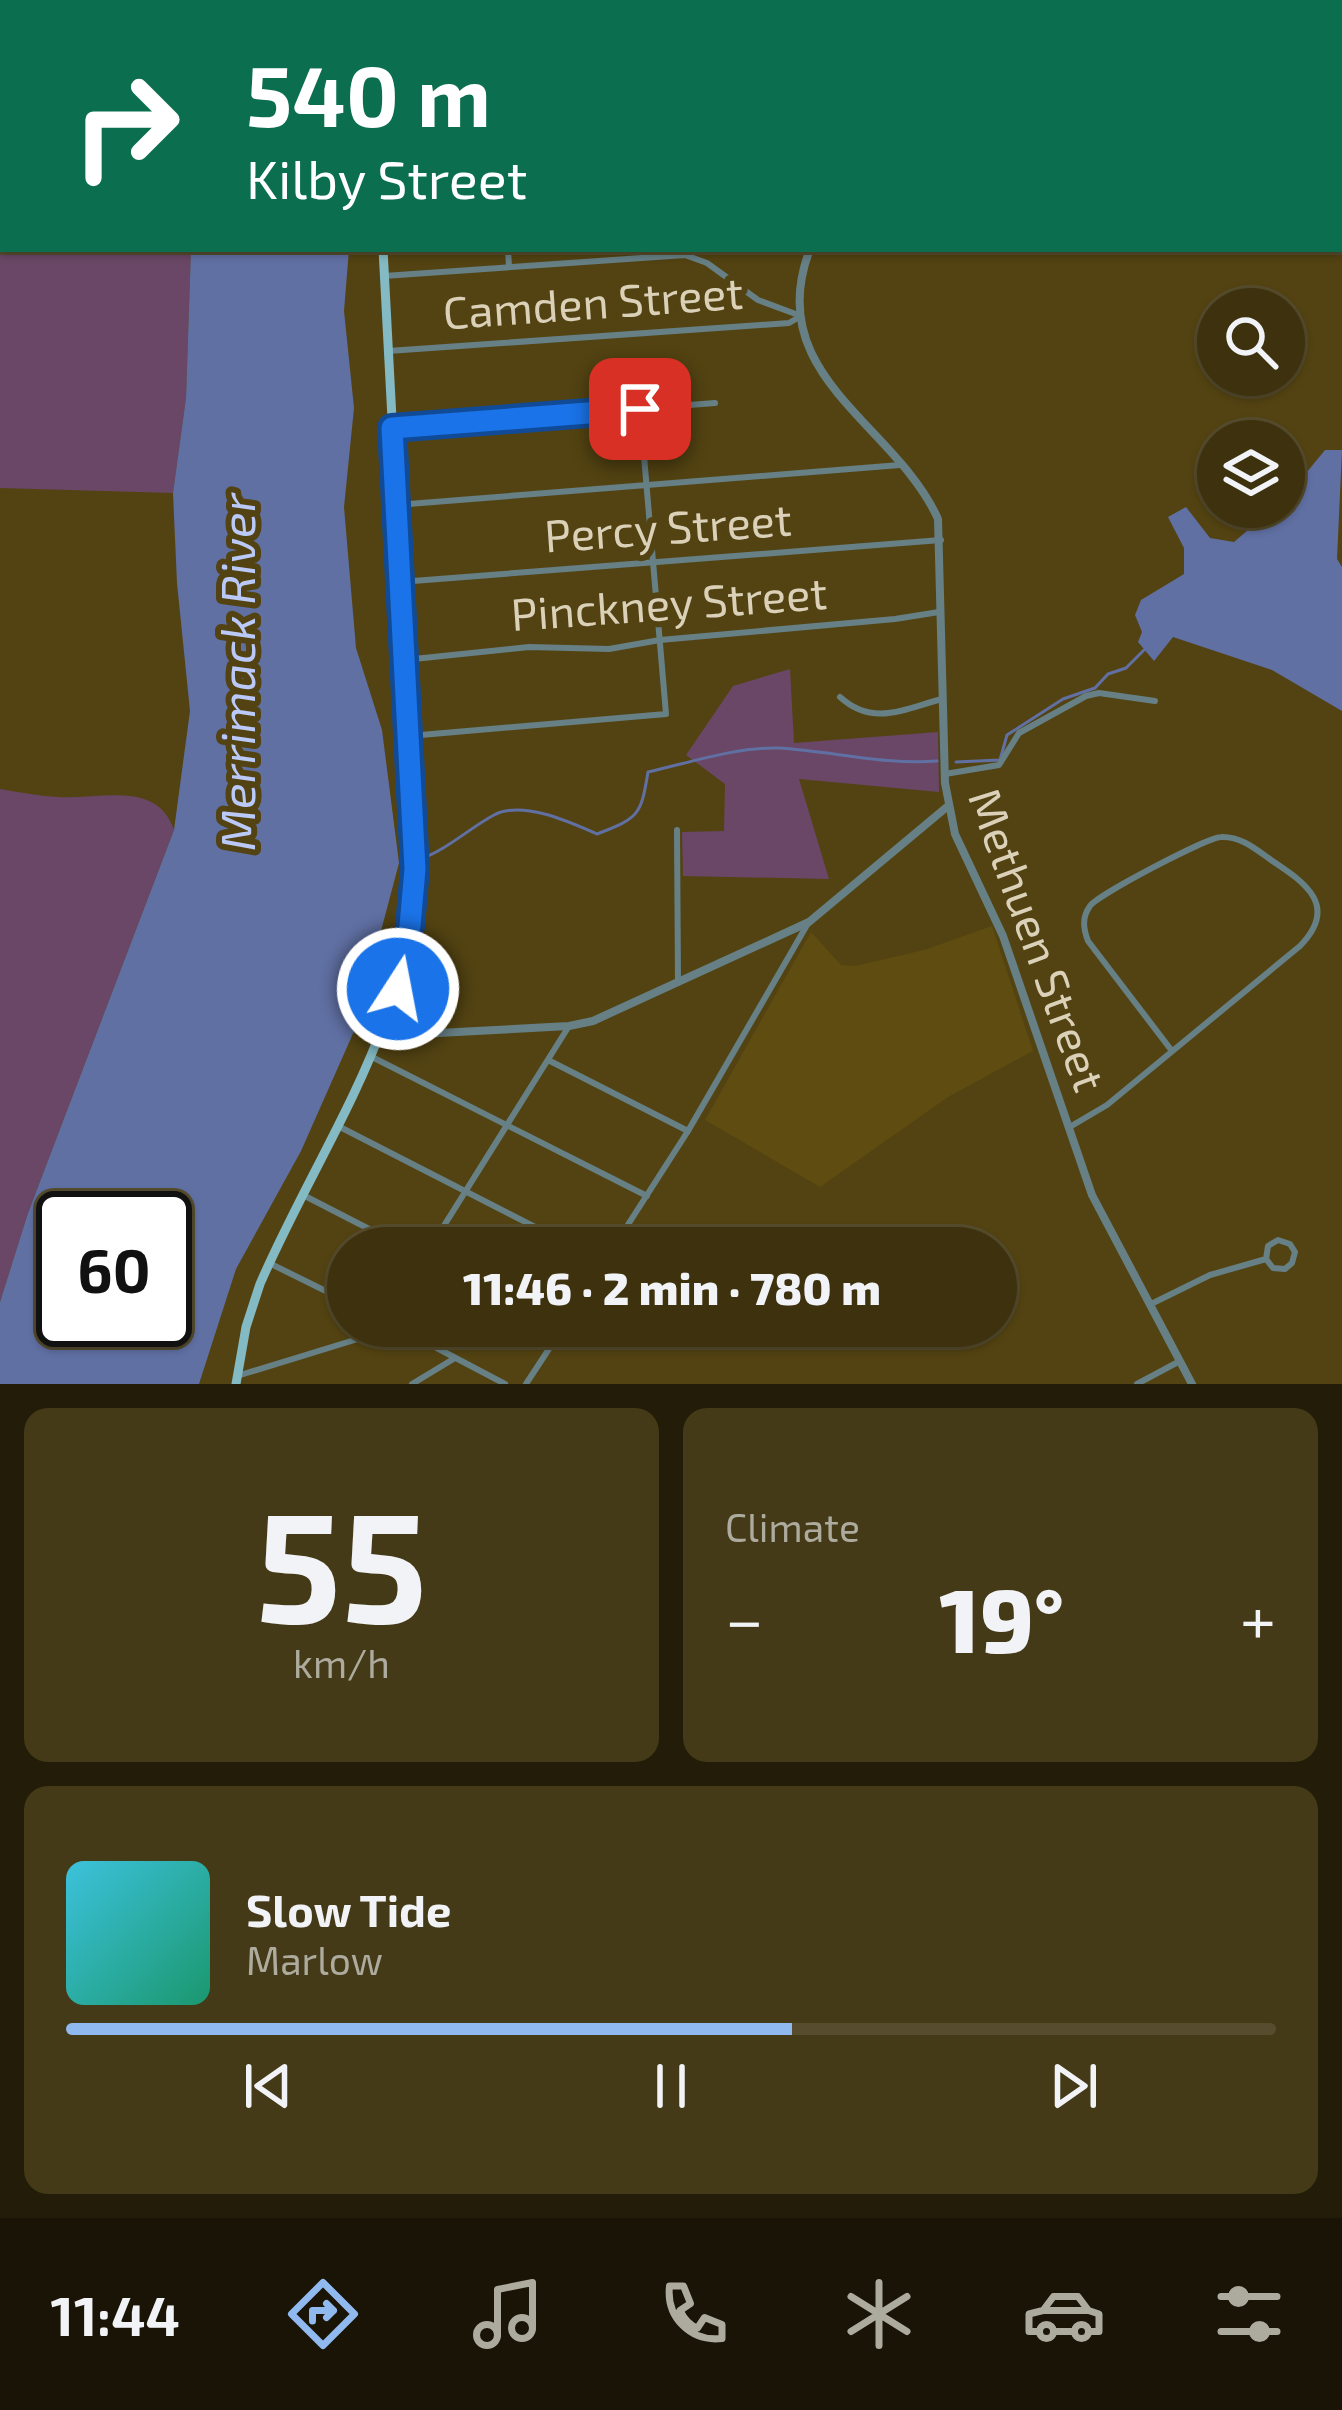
<!DOCTYPE html>
<meta charset="utf-8">
<style>
:root{--surface:#3e320e;--page:#453a17;--text:#f1f3f6;--muted:#adaa9e;--line:#574d2e;--accent:#90b9f0}
body{margin:0;font-family:"Exo 2",sans-serif;background:var(--page);color:var(--text);height:100vh;display:flex;flex-direction:column;font-size:45px;white-space:nowrap}
*{box-sizing:border-box;margin:0}
p{font-size:39px;color:var(--muted)}
.icon{flex:none;width:66px;height:66px;fill:none;stroke:currentColor;stroke-width:2;stroke-linecap:round;stroke-linejoin:round}
.map{position:relative;height:1384px;overflow:hidden}
.details{display:flex;flex-direction:column;gap:24px;padding:24px;background:#221c08;flex:1}
.details>*{flex:none}
.hud{position:absolute;left:0px;top:0px;width:1344px;height:252px;box-shadow:0 3px 9px #0004,0 0 0 3px var(--line);background:#0b6e4f;color:#fff;overflow:hidden}
.fabs{position:absolute;left:1197px;top:288px;display:grid;gap:24px}
.fabs a{display:grid;place-items:center;width:108px;height:108px;border-radius:50%;background:var(--surface);box-shadow:0 3px 9px #0004,0 0 0 3px var(--line);font-size:60px}
.speed{position:absolute;left:36px;top:1191px;display:flex;gap:24px;font-size:60px;font-weight:700;text-align:center}
.speed>*{display:grid;place-content:center;width:156px;height:156px;border-radius:50%;background:var(--surface);box-shadow:0 3px 9px #0004,0 0 0 3px var(--line);line-height:1}
.speed .limit{border:6px solid #111;border-radius:18px;background:#fff;color:#111}
.pin{position:absolute;display:grid;place-items:center;width:102px;height:102px;color:#fff;margin:-51px;border-radius:24px;box-shadow:0 6px 18px #0006}
.me{position:absolute;width:132px;margin:-66px;rotate:11deg;stroke-linejoin:round;filter:drop-shadow(0 0 9px #0008)}
.turn{display:flex;align-items:center;gap:42px;height:252px;padding:0 48px;font-size:54px}
.turn .icon{width:156px;height:156px;stroke-width:2.5}
.turn b{display:block;font-size:84px;line-height:102px}
.big{font-size:90px;font-weight:800;line-height:1.1}
.details .tile{flex:1;display:flex;flex-direction:column;justify-content:center;gap:18px;min-width:0;padding:0 42px;border-radius:24px;background:var(--page)}
.details .dial{align-items:center;gap:0}
.dial b{font-size:156px;line-height:1}
.song{display:flex;align-items:center;gap:36px}
.cover{width:144px;height:144px;border-radius:18px;background:linear-gradient(135deg,hsl(190 70% 55%),hsl(160 70% 35%))}
.played{height:12px;border-radius:6px;background:linear-gradient(90deg,var(--accent) 60%,var(--line) 60%)}
.keys{display:flex;justify-content:space-around;direction:ltr}
.heat{display:flex;justify-content:space-between;align-items:center;font-size:66px;direction:ltr}
.details .tiles{flex:1;display:grid;gap:24px;grid-template-columns:1fr 1fr}
.tile:last-child{grid-column:span 2}
.trip{position:absolute;left:327px;top:1227px;width:690px;height:120px;border-radius:60px;background:var(--surface);box-shadow:0 3px 9px #0004,0 0 0 3px var(--line);font-weight:800;line-height:120px;text-align:center}
.tabs{display:flex;height:192px;justify-content:space-around;align-items:center;background:#191406;color:var(--muted)}
.tabs .icon{width:84px;height:84px}
.tabs .selected{color:var(--accent)}
.tabs b{font-size:54px;color:var(--text)}
.map>svg:first-child{display:block}
</style>
<div class="map">
<svg width="1342" height="1384" viewBox="0 0 1342 1384">
<rect width="100%" height="100%" fill="#534312"/>
<!-- built -->
<path fill="#5f4c10" d="M992,926L1033,1051L948,1097L820,1187L705,1120L811,932L841,965L855,966L924,950Z"/>
<!-- green -->
<g fill="#6a4766">
<path d="M0,220L3,249H191L186,398L173,493L0,488Z"/>
<path d="M790,669L794,743L938,732L939,792L799,779L829,879L683,876L682,832L724,831L725,784L686,755L733,686Z"/>
<path d="M0,789C19,792 38,796 57,797C99,800 157,779 174,830L28,1213L0,1302Z"/>
</g>
<!-- water -->
<g fill="#6070a3" fill-rule="evenodd">
<path d="M191,249H349L344,311L354,408L344,507L356,648L382,730L399,863L355,1029L301,1151L236,1269L199,1384H0V1302L28,1213L174,830L190,711L177,583L173,493L186,398ZM63,1218H165V1320H63Z"/>
<path d="M1325,450H1342L1337,559L1342,567V711L1272,670L1173,637L1154,661L1138,642L1142,632L1135,615L1141,600L1184,574V548L1168,517L1186,507L1210,538L1234,542L1275,507H1284V500Z"/>
</g>
<g fill="none" stroke-linecap="round" stroke-linejoin="round">
<!-- stream -->
<g stroke="#6070a3" stroke-width="3">
<path d="M956,762L1000,760L1007,735L1063,699L1095,688L1108,674L1126,668L1144,650"/>
<path d="M418,860C447,850 468,829 494,815C522,800 570,822 597,834C639,818 641,815 648,772C688,763 736,747 778,748C832,751 883,765 937,761"/>
</g>
<!-- minor -->
<g stroke="#668085" stroke-width="6">
<path d="M0,143L3,141"/>
<path d="M508,249L509,267"/>
<path d="M384,276L685,255L707,263L758,300L801,316"/>
<path d="M388,351L789,323L801,316"/>
<path d="M392,428L715,403"/>
<path d="M396,505L900,465"/>
<path d="M400,582L941,540"/>
<path d="M404,660L529,647L609,649L660,640L895,619L939,612"/>
<path d="M840,697C873,727 904,709 942,699"/>
<path d="M409,736L666,714L640,409"/>
<path d="M945,774L999,765L1019,733L1086,696L1099,693L1155,701"/>
<path d="M677,830L678,983"/>
<path d="M372,1057L647,1196"/>
<path d="M550,1061L688,1131"/>
<path d="M338,1126L576,1248"/>
<path d="M1068,1128L1107,1105L1300,946C1339,906 1306,883 1271,860C1257,850 1241,836 1221,837C1208,837 1097,895 1090,906C1082,917 1083,928 1088,941L1172,1051"/>
<path d="M303,1195L406,1248"/>
<path d="M430,1248L569,1026"/>
<path d="M613,1248L688,1131L807,925"/>
<path d="M269,1263L348,1302"/>
<path d="M1151,1304L1210,1275L1266,1259L1273,1268L1285,1269L1292,1263L1295,1252L1290,1244L1278,1240L1268,1246L1266,1259"/>
<path d="M395,1326L505,1384"/>
<path d="M237,1376L361,1338L379,1326"/>
<path d="M412,1384L455,1358"/>
<path d="M526,1384L564,1326"/>
<path d="M1137,1384L1180,1361"/>
</g>
<!-- tertiary -->
<g stroke="#668085" stroke-width="8">
<path d="M911,3V0"/>
<path d="M958,3L961,0"/>
<path d="M810,249C761,376 896,424 938,519L945,783L955,834L1003,936L1092,1195L1192,1384"/>
<path d="M381,1036L569,1026L593,1021L809,922L948,806"/>
</g>
<!-- primary -->
<g stroke="#83bac4" stroke-width="9">
<path d="M370,0V3"/>
<path d="M236,1384L246,1327L260,1284C323,1139 418,1017 415,852L383,249"/>
</g>
</g>
<g fill="none" stroke-linecap="round" stroke-linejoin="round">
<!-- route casing -->
<g stroke="#114b97" stroke-width="30">
<path id="route" d="M398,989L410,926L415,869L392,428L640,409"/>
</g>
<!-- route -->
<use href="#route" stroke="#1a73e8" stroke-width="21"/>
</g>
<g text-anchor="middle" stroke-width="12" stroke-linejoin="round" paint-order="stroke">
<!-- street labels -->
<g font-size="45" fill="#dad1b8" stroke="#534312">
<text transform="translate(593 303) rotate(-4)" y="16">Camden Street</text>
<text transform="translate(668 528) rotate(-4)" y="16">Percy Street</text>
<text transform="translate(669 604) rotate(-4)" y="16">Pinckney Street</text>
<text transform="translate(1037 940) rotate(70)" y="16">Methuen Street</text>
</g>
<!-- water labels -->
<g font-size="48" font-style="italic" fill="#bac9f8" stroke="#534312">
<text transform="translate(238 672) rotate(-90)" y="17">Merrimack River</text>
</g>
</g>
</svg>
<div class="fabs">
<a><svg class="icon" aria-label="search" viewBox="0 0 24 24"><circle cx="10" cy="10" r="6"/><path d="M15 15l6 6"/></svg></a>
<a><svg class="icon" aria-label="layers" viewBox="0 0 24 24"><path d="M12 4l9 5-9 5-9-5zM3 14l9 5 9-5"/></svg></a>
</div>
<div class="speed"><div class="limit">60</div></div>
<div class="pin" style="left:640px;top:409px;background:#d93025"><svg class="icon" aria-label="arrive" viewBox="0 0 24 24"><path d="M6 21V4h12l-3 4 3 4H6"/></svg></div>
<svg class="me" style="left:398px;top:989px" viewBox="-20 -20 40 40"><circle r="17" fill="#1a73e8" stroke="#fff" stroke-width="3"/><path d="M0-11L8 9 0 5-8 9z" fill="#fff"/></svg>
<div class="trip">11:46 · 2 min · 780 m</div>
<div class="hud">
<div class="turn"><svg class="icon" aria-label="right" viewBox="0 0 24 24"><path d="M7 20v-9h11M14 6l5 5-5 5"/></svg><div><b>540 m</b>Kilby Street</div></div>
</div>
</div>
<section class="details">
<div class="tiles">
<div class="tile dial"><b>55</b><p>km/h</p></div>
<div class="tile"><p>Climate</p>
<div class="heat"><a>−</a><b class="big">19°</b><a>+</a></div>
</div>
<div class="tile">
<div class="song"><i class="cover"></i><div><b>Slow Tide</b><p>Marlow</p></div></div>
<div class="played"></div>
<div class="keys"><svg class="icon" aria-label="previous" viewBox="0 0 24 24"><path d="M18 5L8 12l10 7zM5 5v14"/></svg><svg class="icon" aria-label="pause" viewBox="0 0 24 24"><path d="M8 5v14M16 5v14"/></svg><svg class="icon" aria-label="next" viewBox="0 0 24 24"><path d="M6 5l10 7-10 7zM19 5v14"/></svg></div>
</div>
</div>
</section>
<nav class="tabs">
<b>11:44</b>
<svg class="icon selected" aria-label="directions" viewBox="0 0 24 24"><path d="M12 3l9 9-9 9-9-9zM9 14v-3h6M13 9l2 2-2 2"/></svg>
<svg class="icon" aria-label="music" viewBox="0 0 24 24"><path d="M9 18V5l10-2v13"/><circle cx="6" cy="18" r="3"/><circle cx="16" cy="16" r="3"/></svg>
<svg class="icon" aria-label="phone" viewBox="0 0 24 24"><path d="M5 4h4l2 5-3 2q2 4 5 5l2-3 5 2v4C11 20 4 13 5 4z"/></svg>
<svg class="icon" aria-label="climate" viewBox="0 0 24 24"><path d="M12 3v18M4 7l16 10M4 17L20 7"/></svg>
<svg class="icon" aria-label="car" viewBox="0 0 24 24"><path d="M5 17H2v-5l4-1 3-4h7l3 4 3 1v5h-3M9 17h6M6 11h13"/><circle cx="7" cy="17" r="2"/><circle cx="17" cy="17" r="2"/></svg>
<svg class="icon" aria-label="filters" viewBox="0 0 24 24"><path d="M4 7h16M4 17h16"/><circle cx="9" cy="7" r="2"/><circle cx="15" cy="17" r="2"/></svg>
</nav>
